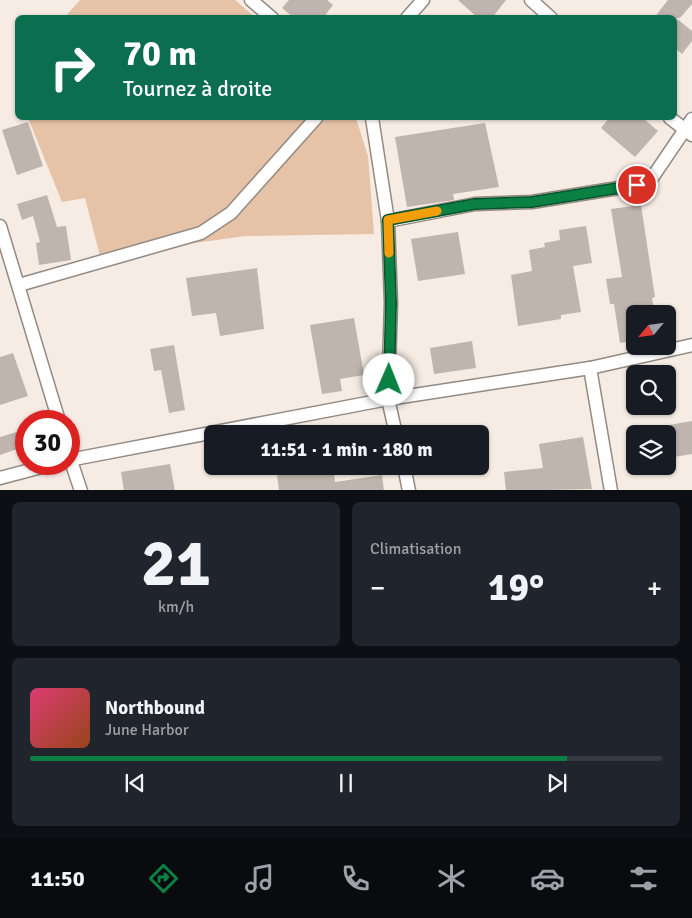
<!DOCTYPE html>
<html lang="fr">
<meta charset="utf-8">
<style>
:root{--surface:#171b24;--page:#20242c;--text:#f1f3f6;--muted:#9ea1a6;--line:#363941;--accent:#0b8043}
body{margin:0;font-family:Signika,sans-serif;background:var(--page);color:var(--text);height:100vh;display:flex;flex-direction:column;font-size:19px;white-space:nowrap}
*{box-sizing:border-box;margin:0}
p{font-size:16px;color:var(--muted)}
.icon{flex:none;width:28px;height:28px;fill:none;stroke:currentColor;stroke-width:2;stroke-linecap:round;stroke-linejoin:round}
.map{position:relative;height:490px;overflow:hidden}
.sheet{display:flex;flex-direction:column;gap:12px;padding:12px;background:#0d0f14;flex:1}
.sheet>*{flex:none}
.hud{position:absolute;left:15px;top:15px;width:662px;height:105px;border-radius:8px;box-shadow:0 1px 4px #0004;background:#0b6e4f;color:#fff;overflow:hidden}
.needle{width:32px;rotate:241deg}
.buttons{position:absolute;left:626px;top:305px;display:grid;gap:10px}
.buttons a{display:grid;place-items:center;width:50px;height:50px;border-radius:8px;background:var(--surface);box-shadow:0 1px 4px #0004;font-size:25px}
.speed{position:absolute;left:15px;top:410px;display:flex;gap:10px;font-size:25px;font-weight:700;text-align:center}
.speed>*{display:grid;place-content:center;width:65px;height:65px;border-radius:50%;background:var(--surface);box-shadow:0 1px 4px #0004;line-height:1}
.speed .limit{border:8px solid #d22;background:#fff;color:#111}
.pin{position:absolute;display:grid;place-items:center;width:42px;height:42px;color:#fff;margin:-21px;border:2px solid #fff;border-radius:50%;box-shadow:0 1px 5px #0007}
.me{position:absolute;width:55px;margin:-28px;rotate:1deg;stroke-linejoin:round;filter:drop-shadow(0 0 4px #0008)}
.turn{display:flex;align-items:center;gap:18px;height:105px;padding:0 25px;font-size:22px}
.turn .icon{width:65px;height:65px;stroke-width:2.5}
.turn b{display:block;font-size:35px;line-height:42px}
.big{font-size:38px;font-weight:700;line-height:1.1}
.sheet .card{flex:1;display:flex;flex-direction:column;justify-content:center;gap:8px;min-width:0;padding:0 18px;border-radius:8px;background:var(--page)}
.sheet .dial{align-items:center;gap:0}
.dial b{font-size:65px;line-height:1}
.song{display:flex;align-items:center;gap:15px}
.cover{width:60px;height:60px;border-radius:8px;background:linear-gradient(135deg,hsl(340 70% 55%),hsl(20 70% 35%))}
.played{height:5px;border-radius:2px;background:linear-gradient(90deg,var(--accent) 85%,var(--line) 85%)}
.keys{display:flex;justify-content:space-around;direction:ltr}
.heat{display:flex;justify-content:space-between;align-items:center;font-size:28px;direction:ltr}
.sheet .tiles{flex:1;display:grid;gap:12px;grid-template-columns:1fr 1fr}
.card:last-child{grid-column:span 2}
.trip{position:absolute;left:204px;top:425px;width:285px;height:50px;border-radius:8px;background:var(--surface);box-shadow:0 1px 4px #0004;font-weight:700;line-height:50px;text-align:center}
.menu{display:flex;height:80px;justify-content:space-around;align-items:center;background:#090b0e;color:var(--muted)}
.menu .icon{width:35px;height:35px}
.menu .current{color:var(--accent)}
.menu b{font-size:22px;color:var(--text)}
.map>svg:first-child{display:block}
</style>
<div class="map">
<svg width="692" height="491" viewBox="0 0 692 491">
<rect width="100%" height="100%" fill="#f6ece4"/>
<!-- green -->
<g fill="#e6c3a7">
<path d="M80,0H235L255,17H65Z"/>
<path d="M28,118H356L368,156L374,234L246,236L100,256L85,198L62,202Z"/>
</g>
<!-- building -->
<g fill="#bfb5ae">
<path d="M289,0H327L333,5L323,18H294L282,8Z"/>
<path d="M458,0H506L492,18H478Z"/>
<path d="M668,0H692V4L680,18H676L692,31V41L682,54L675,48V18H654Z"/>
<path d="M609,118H643L658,131L635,157L601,128Z"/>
<path d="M28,122L43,166L17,175L2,130Z"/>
<path d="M485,123L499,187L453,194L454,200L407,207L395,137Z"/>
<path d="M47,195L57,227L66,226L71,260L39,265L36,243L40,242L33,216L22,220L17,204Z"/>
<path d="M641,205L655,297L652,298L655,314H635V341L620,343L614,304H610L606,279L622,277L611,209Z"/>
<path d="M586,226L592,263L573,266L581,312L561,315V319L518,326L511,275L532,271L529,250L545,247L544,243L560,240L559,230Z"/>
<path d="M458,232L465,274L418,281L411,239Z"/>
<path d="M257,268L264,329L220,336L216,313L192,316L186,278Z"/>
<path d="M354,318L364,375L340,379L342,391L322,394L310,325Z"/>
<path d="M472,341L476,368L434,374L430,348Z"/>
<path d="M174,345L185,410L169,413L161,370L154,371L150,349Z"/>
<path d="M13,353L28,396L0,405V357Z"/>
<path d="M692,421V454L674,457L669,425Z"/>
<path d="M26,429V446L0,455V437Z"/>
<path d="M583,437L592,489L506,491L504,472L543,468L539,444Z"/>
<path d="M170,464L175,491H124L121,472Z"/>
<path d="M276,466H333L335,482L382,475L384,491H279Z"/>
</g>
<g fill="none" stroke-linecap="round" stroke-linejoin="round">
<!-- minor casing -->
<g stroke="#938a83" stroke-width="15">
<g id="minor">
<path d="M251,0L272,18"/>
<path d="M531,0L551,18"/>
<path d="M407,18L423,0"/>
<path d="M372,118L388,221L391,303L388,399L396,434"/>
<path d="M670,118L692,135"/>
<path d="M388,221L475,204L532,202L637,185L652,178L692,119"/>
<path d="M0,226L59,421"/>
<path d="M19,285L201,233L231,213L316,118"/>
<path d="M590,368L611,491"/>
<path d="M69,455L81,491"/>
<path d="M69,460L388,399L590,368L692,345"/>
<path d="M404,466L409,491"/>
<path d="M0,478L53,464"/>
</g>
</g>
<!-- minor -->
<use href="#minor" stroke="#fff" stroke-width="12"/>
</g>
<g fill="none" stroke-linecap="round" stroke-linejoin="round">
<!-- route casing -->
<g stroke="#07532c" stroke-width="12">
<path id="route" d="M389,380L391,303L388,220L475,204L532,202L637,185"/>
</g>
<!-- route -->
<use href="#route" stroke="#0b8043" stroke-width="9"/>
<!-- slow -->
<path stroke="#f59e0b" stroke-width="9" d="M389,253L388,220L437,211"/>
</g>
</svg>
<div class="buttons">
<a><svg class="needle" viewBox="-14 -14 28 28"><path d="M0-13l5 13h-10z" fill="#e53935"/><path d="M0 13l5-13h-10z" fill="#9ea1a6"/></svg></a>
<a><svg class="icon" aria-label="search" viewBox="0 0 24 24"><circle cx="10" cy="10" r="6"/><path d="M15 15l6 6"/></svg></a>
<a><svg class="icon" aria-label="layers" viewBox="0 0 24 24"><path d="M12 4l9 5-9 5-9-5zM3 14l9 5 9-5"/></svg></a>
</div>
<div class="speed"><div class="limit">30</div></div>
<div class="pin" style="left:637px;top:185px;background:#d93025"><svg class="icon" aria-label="arrive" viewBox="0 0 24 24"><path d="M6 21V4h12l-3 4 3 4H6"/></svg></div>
<svg class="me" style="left:389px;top:380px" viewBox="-20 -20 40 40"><circle r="19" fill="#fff"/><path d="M0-13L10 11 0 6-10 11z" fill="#0b8043"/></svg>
<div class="trip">11:51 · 1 min · 180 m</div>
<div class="hud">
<div class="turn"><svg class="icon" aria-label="right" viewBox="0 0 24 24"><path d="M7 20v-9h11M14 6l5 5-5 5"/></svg><div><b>70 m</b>Tournez à droite</div></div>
</div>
</div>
<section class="sheet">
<div class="tiles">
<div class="card dial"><b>21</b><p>km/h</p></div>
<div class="card"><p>Climatisation</p>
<div class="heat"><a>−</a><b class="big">19°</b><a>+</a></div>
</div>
<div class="card">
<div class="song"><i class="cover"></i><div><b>Northbound</b><p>June Harbor</p></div></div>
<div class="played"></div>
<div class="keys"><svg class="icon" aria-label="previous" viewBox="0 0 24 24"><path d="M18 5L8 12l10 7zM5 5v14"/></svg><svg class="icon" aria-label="pause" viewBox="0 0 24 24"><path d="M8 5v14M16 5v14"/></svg><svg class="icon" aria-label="next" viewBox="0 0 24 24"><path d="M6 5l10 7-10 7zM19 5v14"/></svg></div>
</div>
</div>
</section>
<nav class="menu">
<b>11:50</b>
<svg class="icon current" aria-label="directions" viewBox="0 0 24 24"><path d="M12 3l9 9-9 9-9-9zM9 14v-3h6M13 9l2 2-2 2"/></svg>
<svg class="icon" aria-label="music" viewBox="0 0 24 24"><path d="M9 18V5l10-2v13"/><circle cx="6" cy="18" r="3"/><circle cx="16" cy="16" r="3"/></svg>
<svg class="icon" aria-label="phone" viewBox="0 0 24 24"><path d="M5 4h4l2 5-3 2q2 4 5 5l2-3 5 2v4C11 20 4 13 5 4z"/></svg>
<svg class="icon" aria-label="climate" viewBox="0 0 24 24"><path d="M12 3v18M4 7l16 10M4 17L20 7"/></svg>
<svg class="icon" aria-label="car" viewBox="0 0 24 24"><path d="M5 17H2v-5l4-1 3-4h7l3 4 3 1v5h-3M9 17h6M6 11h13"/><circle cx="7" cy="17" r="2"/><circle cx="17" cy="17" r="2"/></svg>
<svg class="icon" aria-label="filters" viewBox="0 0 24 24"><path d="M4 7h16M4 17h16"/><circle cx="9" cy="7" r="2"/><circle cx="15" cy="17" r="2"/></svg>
</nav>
